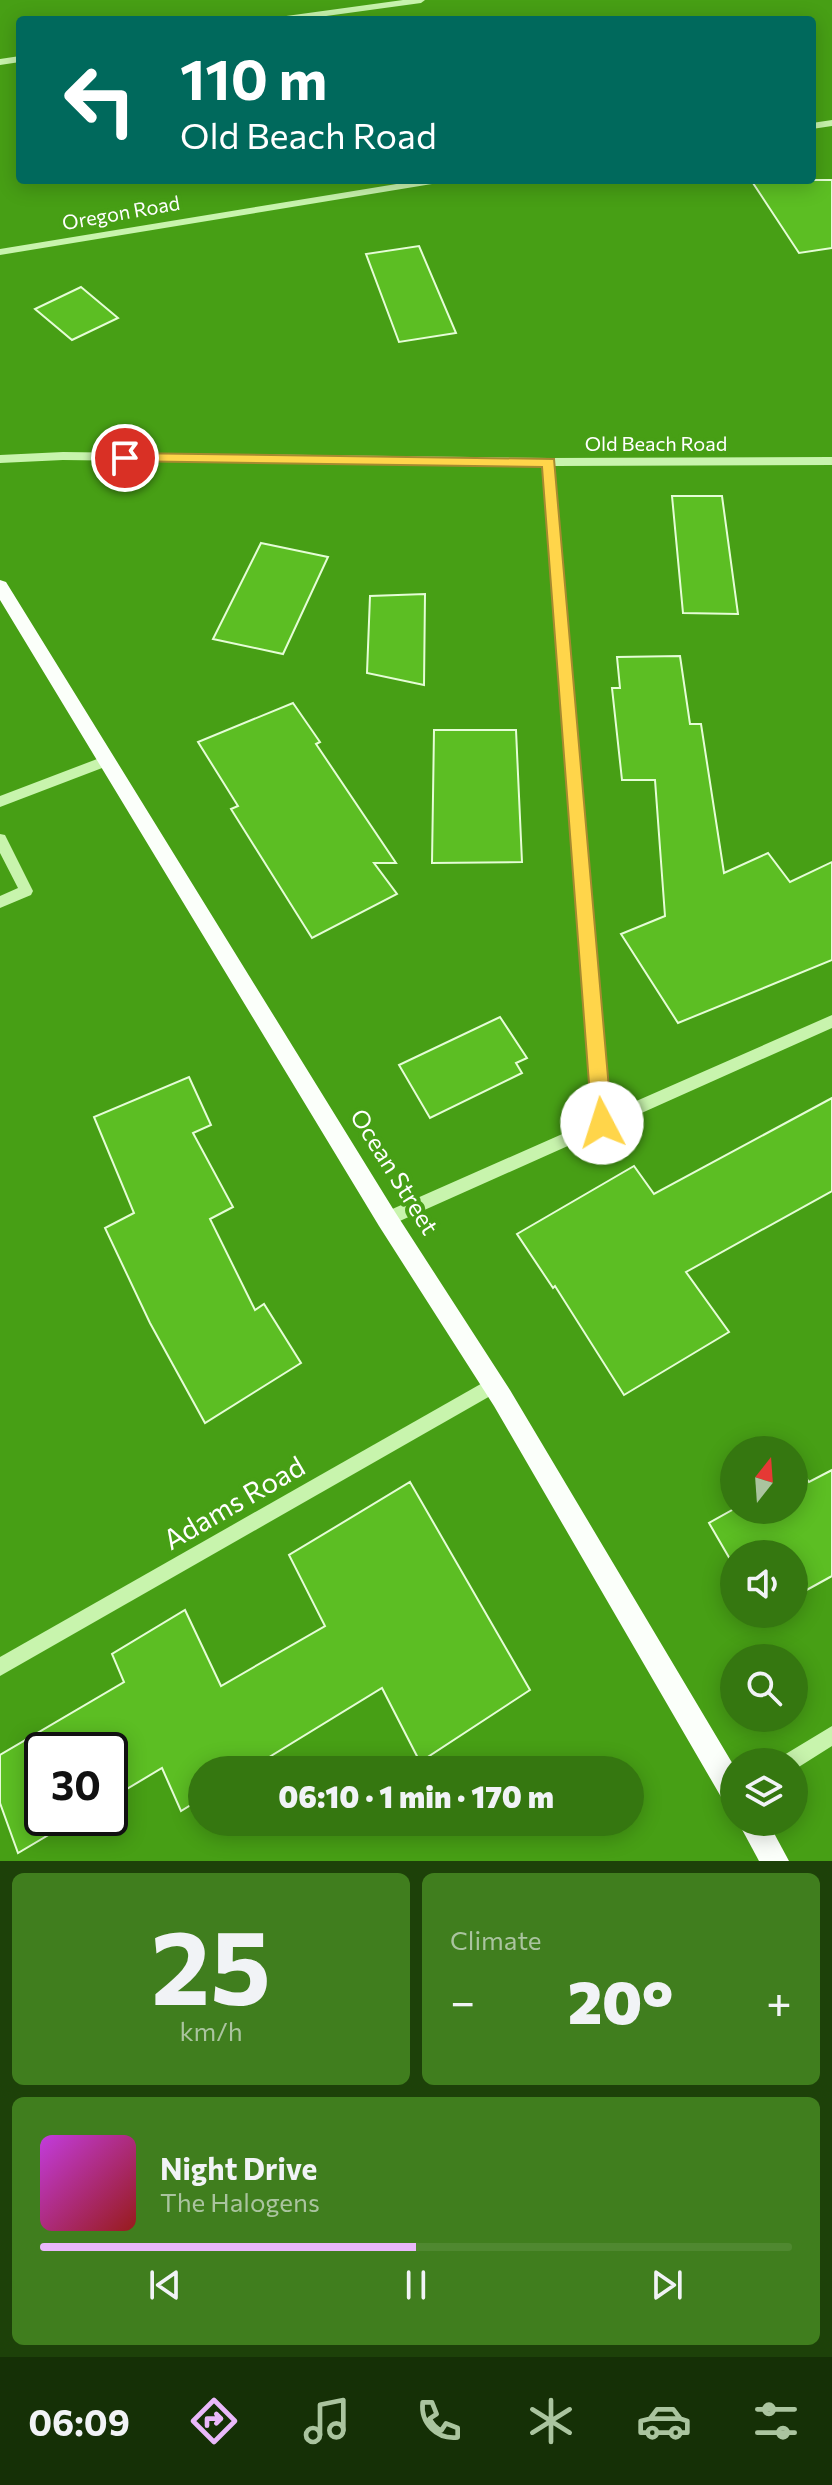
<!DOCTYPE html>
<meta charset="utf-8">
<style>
:root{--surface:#357710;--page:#407e1e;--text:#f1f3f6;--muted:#aac49f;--line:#4f8830;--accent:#e9b8fa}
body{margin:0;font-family:Commissioner,sans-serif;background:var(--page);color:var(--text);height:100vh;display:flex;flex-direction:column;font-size:30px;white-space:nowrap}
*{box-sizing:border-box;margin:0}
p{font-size:26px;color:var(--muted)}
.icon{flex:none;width:44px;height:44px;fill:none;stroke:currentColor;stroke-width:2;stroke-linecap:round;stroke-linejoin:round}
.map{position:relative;height:1861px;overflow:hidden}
.side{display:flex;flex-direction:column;gap:12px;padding:12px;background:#1d4109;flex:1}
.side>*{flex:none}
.guide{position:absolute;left:16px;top:16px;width:800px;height:168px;border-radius:8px;box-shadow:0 4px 20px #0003;background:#00695c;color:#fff;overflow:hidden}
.needle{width:52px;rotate:17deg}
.fabs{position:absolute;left:720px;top:1436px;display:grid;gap:16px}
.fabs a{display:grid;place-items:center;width:88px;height:88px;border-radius:50%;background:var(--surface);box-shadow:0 4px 20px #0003;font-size:40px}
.speed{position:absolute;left:24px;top:1732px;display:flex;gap:16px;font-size:40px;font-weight:700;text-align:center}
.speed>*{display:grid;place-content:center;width:104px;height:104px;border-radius:50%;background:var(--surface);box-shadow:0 4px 20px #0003;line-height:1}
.speed .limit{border:4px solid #111;border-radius:12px;background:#fff;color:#111}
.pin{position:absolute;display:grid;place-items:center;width:68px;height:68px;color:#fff;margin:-34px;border:4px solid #fff;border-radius:50%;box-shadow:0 2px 8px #0007}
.me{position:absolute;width:88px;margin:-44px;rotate:355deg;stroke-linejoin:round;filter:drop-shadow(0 0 6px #0008)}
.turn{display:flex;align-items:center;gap:28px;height:168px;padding:0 32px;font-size:36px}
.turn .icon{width:104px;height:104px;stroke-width:2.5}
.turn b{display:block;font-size:56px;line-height:68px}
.big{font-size:60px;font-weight:800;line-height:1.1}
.side .card{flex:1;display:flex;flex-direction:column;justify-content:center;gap:12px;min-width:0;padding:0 28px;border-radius:12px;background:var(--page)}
.side .dial{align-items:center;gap:0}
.dial b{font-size:104px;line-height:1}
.song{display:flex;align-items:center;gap:24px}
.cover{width:96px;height:96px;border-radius:12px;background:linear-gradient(135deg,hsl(290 70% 55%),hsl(0 70% 35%))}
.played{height:8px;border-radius:4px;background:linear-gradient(90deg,var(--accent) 50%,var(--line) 50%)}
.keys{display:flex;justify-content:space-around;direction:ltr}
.heat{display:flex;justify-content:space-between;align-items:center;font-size:44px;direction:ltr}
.side .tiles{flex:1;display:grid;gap:12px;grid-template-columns:1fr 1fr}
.card:last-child{grid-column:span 2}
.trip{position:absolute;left:188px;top:1756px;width:456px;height:80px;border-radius:40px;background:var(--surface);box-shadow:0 4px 20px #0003;font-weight:800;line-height:80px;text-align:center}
.menu{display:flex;height:128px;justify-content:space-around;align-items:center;background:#153006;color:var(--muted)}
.menu .icon{width:56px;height:56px}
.menu .current{color:var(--accent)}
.menu b{font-size:36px;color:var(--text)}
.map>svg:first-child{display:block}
</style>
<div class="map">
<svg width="832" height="1861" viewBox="0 0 832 1861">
<rect width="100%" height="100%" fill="#479f15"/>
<!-- building -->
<g fill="#5cbe23" stroke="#e5fdd6" stroke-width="2">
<path d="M751,180H832V248L799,253Z"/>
<path d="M419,246L456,333L399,342L366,254Z"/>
<path d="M81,287L118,318L72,340L35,309Z"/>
<path d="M672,496H722L738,614L683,613Z"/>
<path d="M261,543L328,557L283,654L213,639Z"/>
<path d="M425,594L424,685L367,673L370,596Z"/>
<path d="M680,656L690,724H701L724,873L768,853L790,882L832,862V960L678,1023L621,934L665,916L655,780H622L612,688H620L617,657Z"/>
<path d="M293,703L320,742L316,744L396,863H374L397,894L312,938L231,809L238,806L198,742Z"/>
<path d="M434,730H516L522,862L432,863Z"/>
<path d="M500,1017L527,1058L516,1063L522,1073L430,1118L399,1065Z"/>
<path d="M189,1077L211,1125L193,1133L233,1207L210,1219L255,1310L264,1304L301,1363L205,1423L150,1323L105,1228L134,1213L94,1117Z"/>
<path d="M832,1098V1191L686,1272L729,1332L624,1395L555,1286L553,1288L517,1234L634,1166L654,1194Z"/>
<path d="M832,1470V1576L794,1597V1554H734V1566L709,1523L734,1509L794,1510V1476L802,1472L809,1482Z"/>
<path d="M410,1482L530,1690L420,1762L382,1688L248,1770H202V1798L181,1811L162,1768L110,1799V1750H42V1818H77L18,1853L0,1803V1755L124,1682L112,1654L185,1610L221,1686L325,1626L289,1555Z"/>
</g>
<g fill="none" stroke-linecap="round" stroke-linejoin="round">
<!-- minor -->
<g fill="#c8f4ad" fill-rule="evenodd">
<path d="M403,0H425L421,3L297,20H275L279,17Z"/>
<path d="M20,56V62L0,65V59Z"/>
<path d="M832,120V126L812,129V123Z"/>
<path d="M421,180H443L438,183L0,255V249Z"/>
<path d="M63,452L548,458L832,457V465L554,466L609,1113L832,1015V1028L393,1224L387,1226L381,1224L379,1219L381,1214L594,1120L543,466L63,460L0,463V455Z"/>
<path d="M105,756L110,757L111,761L110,765L0,807V796Z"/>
<path d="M0,834L5,835L33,891L31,895L0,908V896L18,888L0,853Z"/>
<path d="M493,1377L499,1379L501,1385L499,1391L0,1676V1657Z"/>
<path d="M832,1726V1746L794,1770V1762H781L784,1755Z"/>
</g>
<!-- major -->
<g fill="#fbfffa" fill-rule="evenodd">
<path d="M0,580L6,582L395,1212L510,1390L734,1766V1806L724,1802L494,1406L379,1226L0,600Z"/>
<path d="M738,1822H768L789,1861H759Z"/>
</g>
</g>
<!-- route -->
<path fill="#ffd54a" stroke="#a68a30" stroke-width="2" d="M125,453L554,459L612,1123L609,1130L602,1132L595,1130L592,1123L542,467L119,461V454Z"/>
<g text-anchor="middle" stroke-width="8" stroke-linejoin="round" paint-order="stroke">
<!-- far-street labels -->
<g font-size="20" fill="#fff" stroke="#479f15">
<text transform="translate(121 213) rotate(-10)" y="7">Oregon Road</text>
<text x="656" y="451">Old Beach Road</text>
</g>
<!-- street labels -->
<g font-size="24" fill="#fff" stroke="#479f15">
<text transform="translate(394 1172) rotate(58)" y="8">Ocean Street</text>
</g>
<!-- near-street labels -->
<g font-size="28" fill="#fff" stroke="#479f15">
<text transform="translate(234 1503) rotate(-30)" y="10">Adams Road</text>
</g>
</g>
</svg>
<div class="fabs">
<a><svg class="needle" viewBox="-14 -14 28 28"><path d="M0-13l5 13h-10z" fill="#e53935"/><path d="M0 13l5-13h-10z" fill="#aac49f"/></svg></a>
<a><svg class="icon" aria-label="sound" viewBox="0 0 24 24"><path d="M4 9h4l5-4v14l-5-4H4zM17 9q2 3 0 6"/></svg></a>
<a><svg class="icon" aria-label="search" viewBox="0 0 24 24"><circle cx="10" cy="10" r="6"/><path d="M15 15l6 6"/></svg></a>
<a><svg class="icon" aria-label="layers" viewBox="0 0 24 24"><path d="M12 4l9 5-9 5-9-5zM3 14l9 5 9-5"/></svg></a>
</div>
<div class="speed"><div class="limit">30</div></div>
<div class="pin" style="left:125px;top:458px;background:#d93025"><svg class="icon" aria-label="arrive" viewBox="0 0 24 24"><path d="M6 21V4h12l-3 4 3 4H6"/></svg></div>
<svg class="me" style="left:602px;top:1123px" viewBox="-20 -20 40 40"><circle r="19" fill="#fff"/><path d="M0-13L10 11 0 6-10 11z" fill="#ffd54a"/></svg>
<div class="trip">06:10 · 1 min · 170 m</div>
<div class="guide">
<div class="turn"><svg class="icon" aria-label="left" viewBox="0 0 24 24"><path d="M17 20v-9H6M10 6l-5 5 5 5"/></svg><div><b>110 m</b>Old Beach Road</div></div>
</div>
</div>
<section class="side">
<div class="tiles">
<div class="card dial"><b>25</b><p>km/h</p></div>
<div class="card"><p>Climate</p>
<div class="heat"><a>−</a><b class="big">20°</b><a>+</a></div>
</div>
<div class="card">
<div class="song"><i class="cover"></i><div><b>Night Drive</b><p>The Halogens</p></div></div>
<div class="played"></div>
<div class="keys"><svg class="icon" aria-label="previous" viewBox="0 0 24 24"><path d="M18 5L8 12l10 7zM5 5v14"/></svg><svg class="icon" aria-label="pause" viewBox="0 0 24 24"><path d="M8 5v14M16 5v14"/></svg><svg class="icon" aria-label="next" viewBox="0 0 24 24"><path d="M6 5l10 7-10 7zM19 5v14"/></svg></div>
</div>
</div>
</section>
<nav class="menu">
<b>06:09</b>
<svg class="icon current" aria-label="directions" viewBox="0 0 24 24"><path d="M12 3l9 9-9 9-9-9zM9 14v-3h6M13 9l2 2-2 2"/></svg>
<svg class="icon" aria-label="music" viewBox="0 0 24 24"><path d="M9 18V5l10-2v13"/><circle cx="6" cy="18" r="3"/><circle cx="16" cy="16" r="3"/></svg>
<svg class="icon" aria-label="phone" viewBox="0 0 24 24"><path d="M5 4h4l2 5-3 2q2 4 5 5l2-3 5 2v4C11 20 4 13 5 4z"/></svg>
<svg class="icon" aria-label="climate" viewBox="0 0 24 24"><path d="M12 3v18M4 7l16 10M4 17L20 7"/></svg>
<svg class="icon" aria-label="car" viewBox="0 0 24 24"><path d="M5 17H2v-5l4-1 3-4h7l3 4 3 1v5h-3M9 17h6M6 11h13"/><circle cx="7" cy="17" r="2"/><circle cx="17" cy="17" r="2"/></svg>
<svg class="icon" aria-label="filters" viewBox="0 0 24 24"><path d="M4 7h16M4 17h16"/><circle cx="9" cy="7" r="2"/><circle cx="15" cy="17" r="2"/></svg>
</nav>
